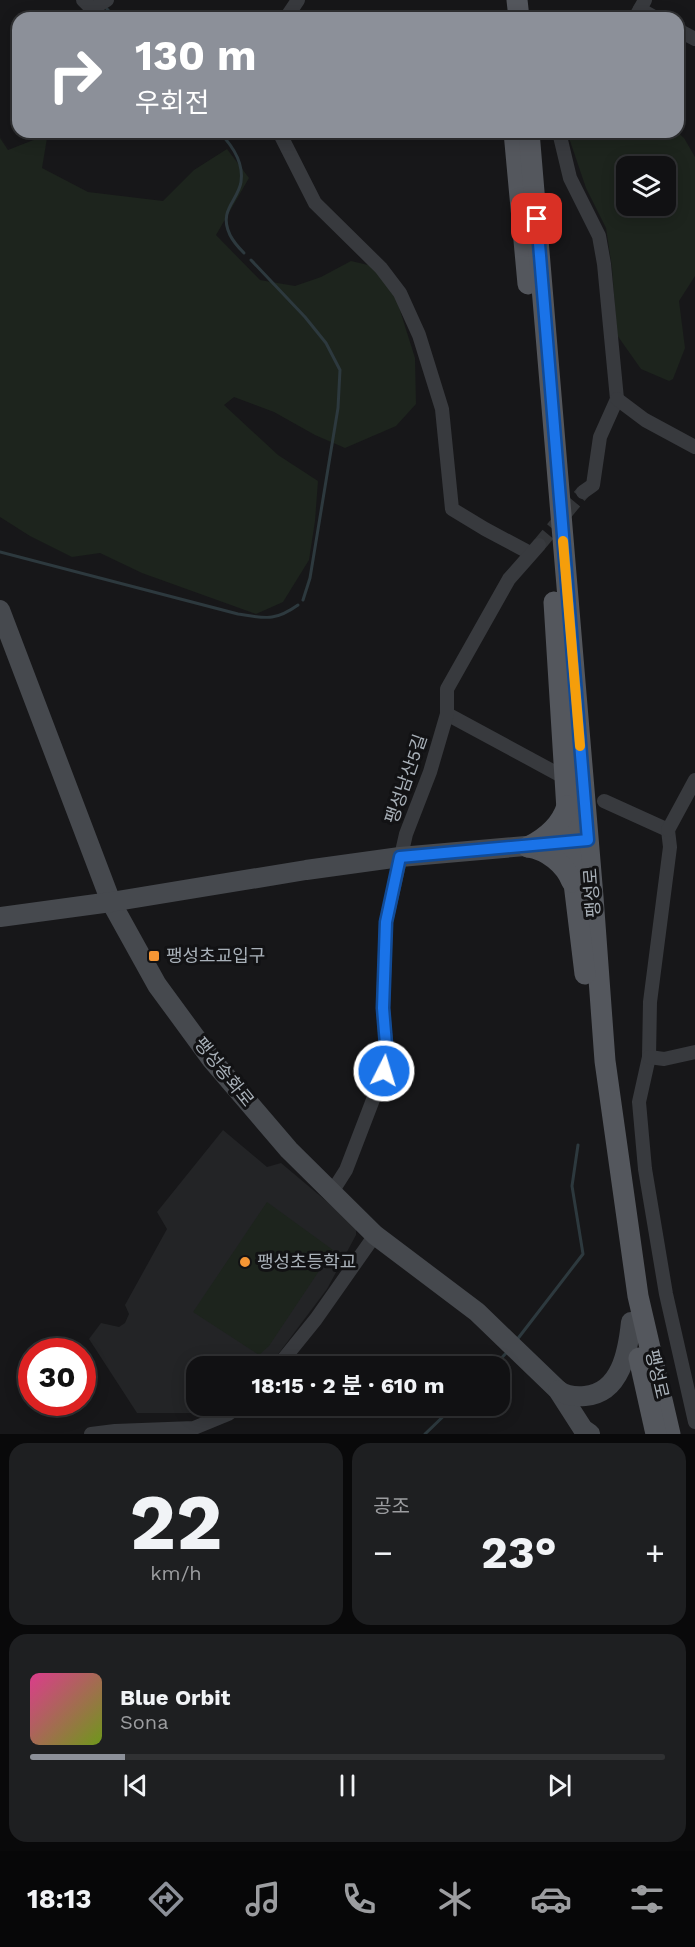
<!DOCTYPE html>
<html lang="ko">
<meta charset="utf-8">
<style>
:root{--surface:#111113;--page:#1e1f21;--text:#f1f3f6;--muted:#9c9da0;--line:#303133;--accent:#8c9099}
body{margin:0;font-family:"Work Sans","Noto Sans KR",sans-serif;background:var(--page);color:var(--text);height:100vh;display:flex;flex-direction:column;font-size:22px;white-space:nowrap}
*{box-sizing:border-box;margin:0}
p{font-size:20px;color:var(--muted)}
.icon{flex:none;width:33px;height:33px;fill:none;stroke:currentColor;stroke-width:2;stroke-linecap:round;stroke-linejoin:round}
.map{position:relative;height:1434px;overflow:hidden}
.drawer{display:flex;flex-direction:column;gap:9px;padding:9px;background:#09090a;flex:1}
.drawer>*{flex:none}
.hud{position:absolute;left:12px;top:12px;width:672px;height:126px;border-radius:18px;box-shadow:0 3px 15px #0003,0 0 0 2px var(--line);background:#8c9099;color:#fff;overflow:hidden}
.controls{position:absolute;left:616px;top:156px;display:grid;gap:12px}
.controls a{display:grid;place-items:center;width:60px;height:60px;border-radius:12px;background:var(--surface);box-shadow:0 3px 15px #0003,0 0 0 2px var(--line);font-size:30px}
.speed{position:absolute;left:18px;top:1338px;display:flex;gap:12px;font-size:30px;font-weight:700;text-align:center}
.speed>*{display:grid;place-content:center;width:78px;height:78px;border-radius:50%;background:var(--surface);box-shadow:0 3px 15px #0003,0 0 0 2px var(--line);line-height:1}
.speed .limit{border:9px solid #d22;background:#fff;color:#111}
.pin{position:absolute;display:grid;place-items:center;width:51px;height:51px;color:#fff;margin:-26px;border-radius:12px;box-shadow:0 3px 9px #0006}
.me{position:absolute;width:66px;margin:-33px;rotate:5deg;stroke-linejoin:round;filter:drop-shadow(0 0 4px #0008)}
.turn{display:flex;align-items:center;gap:21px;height:126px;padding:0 24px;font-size:27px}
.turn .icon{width:78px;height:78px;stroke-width:2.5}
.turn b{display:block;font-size:42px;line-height:51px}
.big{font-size:45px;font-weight:700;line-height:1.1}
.drawer .card{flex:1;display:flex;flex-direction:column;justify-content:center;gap:9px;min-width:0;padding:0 21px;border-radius:18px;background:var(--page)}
.drawer .dial{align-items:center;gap:0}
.dial b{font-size:78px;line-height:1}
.song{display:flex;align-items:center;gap:18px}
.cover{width:72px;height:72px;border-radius:9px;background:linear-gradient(135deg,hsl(330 70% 55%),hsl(80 70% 35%))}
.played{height:6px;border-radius:3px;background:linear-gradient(90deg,var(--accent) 15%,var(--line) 15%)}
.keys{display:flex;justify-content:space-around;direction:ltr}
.heat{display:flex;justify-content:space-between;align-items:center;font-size:33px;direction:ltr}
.drawer .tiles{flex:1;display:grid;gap:9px;grid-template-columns:1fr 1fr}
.card:last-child{grid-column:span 2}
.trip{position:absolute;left:186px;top:1356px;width:324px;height:60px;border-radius:18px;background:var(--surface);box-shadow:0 3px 15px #0003,0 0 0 2px var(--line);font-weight:700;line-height:60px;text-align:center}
.tab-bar{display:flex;height:96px;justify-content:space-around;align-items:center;background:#070708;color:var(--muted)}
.tab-bar .icon{width:42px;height:42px}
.tab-bar .active{color:var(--accent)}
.tab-bar b{font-size:27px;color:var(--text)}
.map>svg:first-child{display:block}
</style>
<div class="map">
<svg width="695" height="1434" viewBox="0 0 695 1434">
<rect width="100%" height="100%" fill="#171719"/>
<!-- built -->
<path fill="#232426" d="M223,1130L267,1167L281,1163L356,1226V1235L327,1289L273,1361L266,1366H196V1406H217L208,1413H137L89,1339L101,1323L119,1327L125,1323L129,1314L125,1305L167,1229L157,1212Z"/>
<!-- green -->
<g fill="#1d241d" fill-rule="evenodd">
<path d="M36,132H48L42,168L88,192L163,201L194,170L227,149L249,178L216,235L260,280L295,286L321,277L351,261L381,268L398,304L415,358L416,404L396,426L345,448L315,435L274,412L234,397L224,405L278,455L318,481L315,521L309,560L283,602L256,614L142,573L100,553L72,557L30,536L0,517V138L8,150L36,139Z"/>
<path d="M567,132H677L684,138L695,157V276L679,301L685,348L673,379L669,381L641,369L617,335L612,268L606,228L586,188ZM627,166H666V206H627Z"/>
<path d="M267,1202L333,1250L269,1346L259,1355L193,1312Z"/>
</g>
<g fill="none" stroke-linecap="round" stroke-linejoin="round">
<!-- stream -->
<g stroke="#2d393e" stroke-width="3">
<path d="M107,9L115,18"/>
<path d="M219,132C232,145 244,162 241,182C238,201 218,210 230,235C233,241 239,248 244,253"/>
<path d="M251,260L305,317L326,343L340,370L338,408L310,578L303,600"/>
<path d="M0,552L238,614C265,618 274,622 298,605"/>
<path d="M516,1341L583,1254L572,1186L578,1145"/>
<path d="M494,1366L508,1351"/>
<path d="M425,1434L454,1406"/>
</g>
<!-- street-tunnel -->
<path stroke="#343639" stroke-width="14" stroke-dasharray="14 7" stroke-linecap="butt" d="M539,545L583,492"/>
<!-- street -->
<g stroke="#383a3e" stroke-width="14">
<path d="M83,0L92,9L107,0"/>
<path d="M640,9L656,18"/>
<path d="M286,18L298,0"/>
<path d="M635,18L645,0"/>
<path d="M678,30L695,39"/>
<path d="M279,132L315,203L381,268L400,293L419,335L442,409L452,509L485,529L530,553"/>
<path d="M559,132L570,178L599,236L604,264L617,399L600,437L593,485L583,492"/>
<path d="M617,399L645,420L695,447"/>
<path d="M447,714L558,774"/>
<path d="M604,801L668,830"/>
<path d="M668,830L670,847L650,1002L649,1057L639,1102L645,1169L666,1294L695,1422"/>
<path d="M668,830L695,780"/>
<path d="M649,1057L664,1059L695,1052"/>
<path d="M332,1192L346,1170L384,1071L387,1057L383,1008L386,922L406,834L430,772L447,714V689L509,579L539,545"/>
<path d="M278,1366L316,1319L375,1235"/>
<path d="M91,1434L115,1431L194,1428L228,1414L239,1406"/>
</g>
<!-- secondary -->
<g stroke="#46494e" stroke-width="20">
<path d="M0,610L111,902L157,985L212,1060L289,1150L375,1235L477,1312L558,1390L583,1429L590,1434"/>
<path d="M0,917L111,902L306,870L400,857L583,841"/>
<path d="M558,1390C566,1396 575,1397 585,1396C621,1393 628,1351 631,1322"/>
</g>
<!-- primary -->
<g stroke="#54575d" stroke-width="21">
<path d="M517,0L519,18"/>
<path d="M514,132L528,284"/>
<path d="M529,132L593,897L605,1061L638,1296L670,1434"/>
<path d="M554,602L569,842L585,974"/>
<path d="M528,847C547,850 565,864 572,882"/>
<path d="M528,847C546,838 561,826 567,806"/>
<path d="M639,1358L656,1434"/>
</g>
</g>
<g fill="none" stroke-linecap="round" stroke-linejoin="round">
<!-- route casing -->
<g stroke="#114b97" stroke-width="15">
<path id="route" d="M384,1071L387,1057L383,1008L386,922L400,857L588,840L537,219"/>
</g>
<!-- route -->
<use href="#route" stroke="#1a73e8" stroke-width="10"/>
<!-- slow -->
<path stroke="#f59e0b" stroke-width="10" d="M563,541L580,746"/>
</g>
<!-- markers -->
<g fill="#f59634" stroke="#121214" stroke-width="2">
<rect x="148" y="950" width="12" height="12" rx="3"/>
<circle cx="245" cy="1262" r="6"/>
</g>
<g text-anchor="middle" stroke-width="6" stroke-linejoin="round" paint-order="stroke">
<!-- street labels -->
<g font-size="18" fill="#a9b1b9" stroke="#121214">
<text transform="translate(406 779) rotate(-71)" y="6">팽성남산5길</text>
<text transform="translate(592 893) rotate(-94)" y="6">팽성로</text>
<text transform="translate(224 1072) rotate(51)" y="6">팽성송화로</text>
<text transform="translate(657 1374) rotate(77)" y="6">팽성로</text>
</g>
<!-- poi labels -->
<g font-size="18" fill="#a9b1b9" stroke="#121214" text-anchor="start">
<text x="166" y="962">팽성초교입구</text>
<text x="257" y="1268">팽성초등학교</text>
</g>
</g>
</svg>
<div class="controls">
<a><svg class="icon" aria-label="layers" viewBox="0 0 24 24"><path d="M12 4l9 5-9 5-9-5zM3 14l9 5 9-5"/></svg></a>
</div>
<div class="speed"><div class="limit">30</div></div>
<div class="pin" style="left:537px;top:219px;background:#d93025"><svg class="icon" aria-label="arrive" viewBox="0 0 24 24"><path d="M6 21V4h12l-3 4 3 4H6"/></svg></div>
<svg class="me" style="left:384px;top:1071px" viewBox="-20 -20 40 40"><circle r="17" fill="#1a73e8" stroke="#fff" stroke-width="3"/><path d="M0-11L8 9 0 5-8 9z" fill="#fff"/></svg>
<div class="trip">18:15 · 2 분 · 610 m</div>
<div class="hud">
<div class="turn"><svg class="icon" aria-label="right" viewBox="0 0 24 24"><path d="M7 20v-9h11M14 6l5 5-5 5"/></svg><div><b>130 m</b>우회전</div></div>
</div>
</div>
<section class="drawer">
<div class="tiles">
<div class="card dial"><b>22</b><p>km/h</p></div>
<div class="card"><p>공조</p>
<div class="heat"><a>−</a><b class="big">23°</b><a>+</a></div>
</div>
<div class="card">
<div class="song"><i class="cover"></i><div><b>Blue Orbit</b><p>Sona</p></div></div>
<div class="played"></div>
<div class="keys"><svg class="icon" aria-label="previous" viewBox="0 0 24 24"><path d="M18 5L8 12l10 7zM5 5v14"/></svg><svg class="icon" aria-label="pause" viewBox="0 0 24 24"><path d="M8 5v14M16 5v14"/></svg><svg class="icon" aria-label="next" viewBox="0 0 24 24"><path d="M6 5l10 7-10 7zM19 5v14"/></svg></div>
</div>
</div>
</section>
<nav class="tab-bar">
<b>18:13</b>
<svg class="icon active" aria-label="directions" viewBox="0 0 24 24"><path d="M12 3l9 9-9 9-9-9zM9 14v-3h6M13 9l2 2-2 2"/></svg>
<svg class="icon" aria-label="music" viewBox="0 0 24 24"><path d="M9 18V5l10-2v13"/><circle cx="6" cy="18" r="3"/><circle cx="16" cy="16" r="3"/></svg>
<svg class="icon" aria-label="phone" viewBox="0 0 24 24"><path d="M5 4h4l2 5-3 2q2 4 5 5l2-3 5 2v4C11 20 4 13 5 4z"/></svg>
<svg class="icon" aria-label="climate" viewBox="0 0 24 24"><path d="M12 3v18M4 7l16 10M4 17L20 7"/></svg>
<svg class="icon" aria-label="car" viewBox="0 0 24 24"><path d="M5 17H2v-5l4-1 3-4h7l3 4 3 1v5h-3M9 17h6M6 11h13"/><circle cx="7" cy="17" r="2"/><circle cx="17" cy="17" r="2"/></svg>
<svg class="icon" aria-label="filters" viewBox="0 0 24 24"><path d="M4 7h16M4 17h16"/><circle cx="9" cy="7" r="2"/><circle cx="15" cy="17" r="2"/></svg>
</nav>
